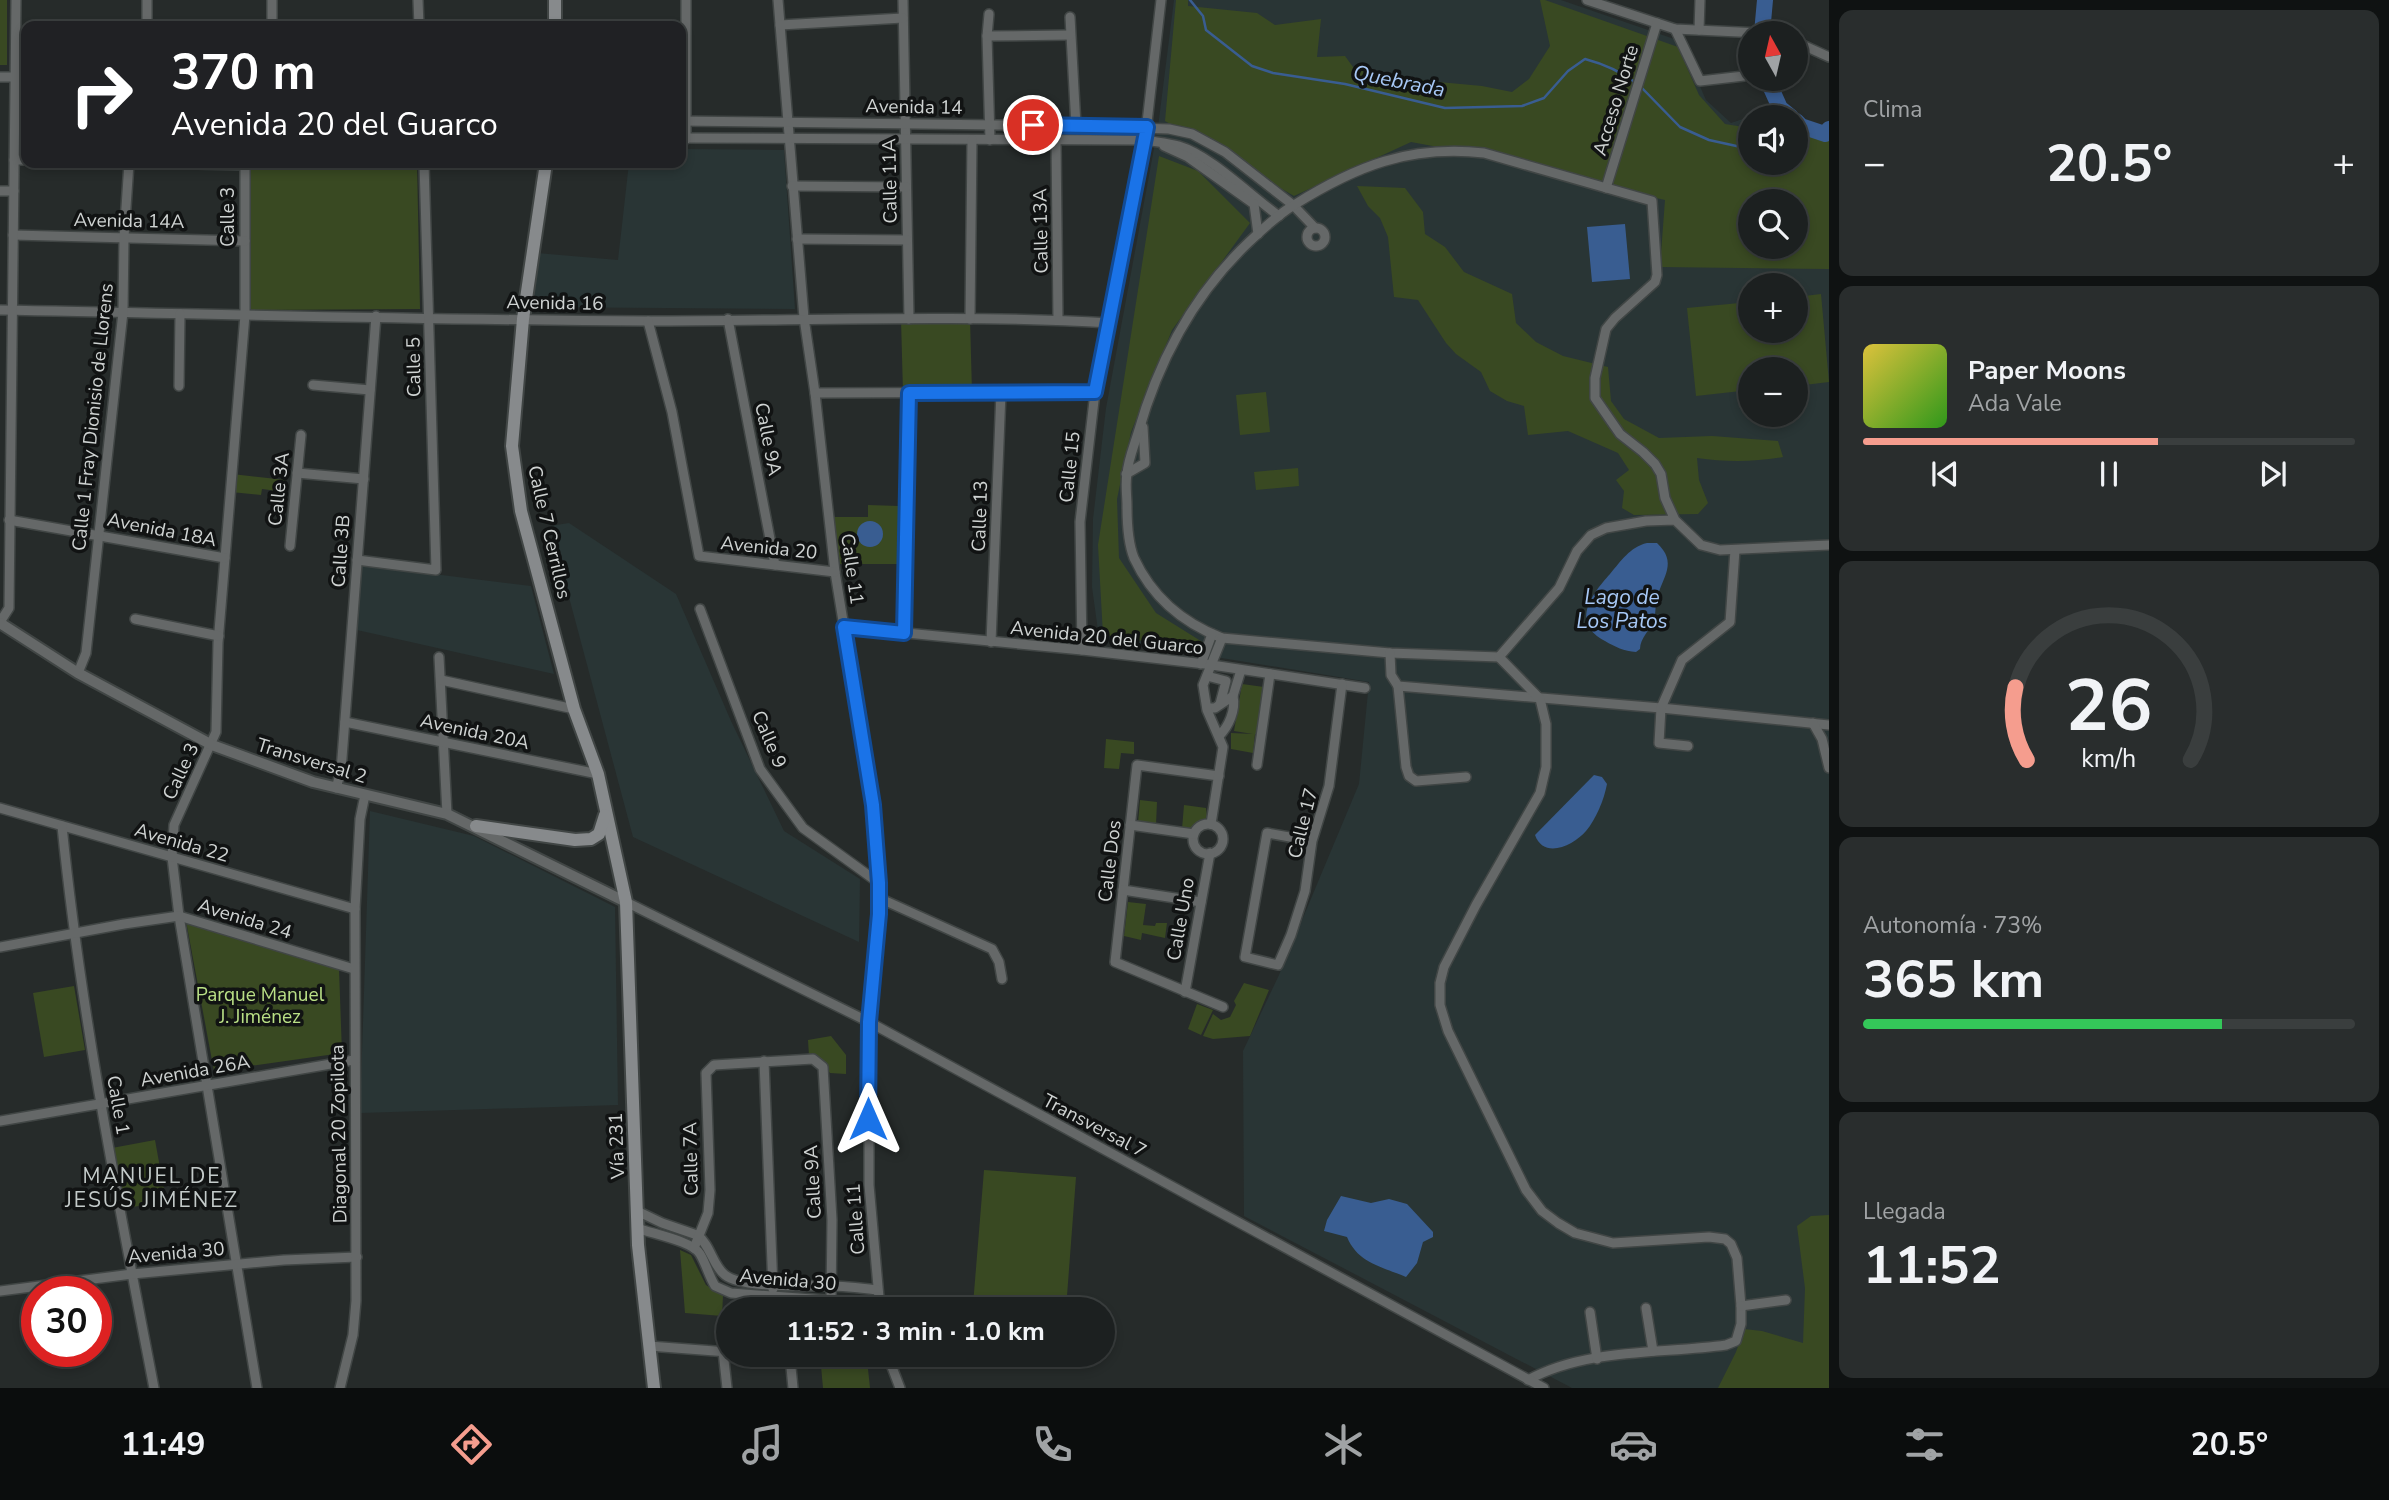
<!DOCTYPE html>
<html lang="es">
<meta charset="utf-8">
<style>
:root{--surface:#1c2020;--page:#292d2d;--text:#f1f3f6;--muted:#a0a3a5;--line:#3a3e3e;--accent:#f59d8e}
body{margin:0;font-family:"Nunito Sans",sans-serif;background:var(--page);color:var(--text);height:100vh;display:flex;flex-direction:column;font-size:26px;white-space:nowrap}
*{box-sizing:border-box;margin:0}
p{font-size:23px;color:var(--muted)}
.icon{flex:none;width:38px;height:38px;fill:none;stroke:currentColor;stroke-width:2;stroke-linecap:round;stroke-linejoin:round}
.map{position:relative;flex:1;overflow:hidden}
.drawer{display:flex;flex-direction:column;gap:10px;padding:10px;background:#0f1212;width:560px}
.drawer>*{flex:none}
.hud{position:absolute;left:21px;top:21px;width:665px;height:147px;border-radius:14px;box-shadow:0 4px 10px #0003,0 0 0 2px var(--line);background:#202124;color:#fff;overflow:hidden}
.needle{width:46px;rotate:352deg}
.buttons{position:absolute;left:1738px;top:21px;display:grid;gap:14px}
.buttons a{display:grid;place-items:center;width:70px;height:70px;border-radius:50%;background:var(--surface);box-shadow:0 4px 10px #0003,0 0 0 2px var(--line);font-size:35px}
.speed{position:absolute;left:21px;top:1276px;display:flex;gap:14px;font-size:35px;font-weight:700;text-align:center}
.speed>*{display:grid;place-content:center;width:91px;height:91px;border-radius:50%;background:var(--surface);box-shadow:0 4px 10px #0003,0 0 0 2px var(--line);line-height:1}
.speed .limit{border:10px solid #d22;background:#fff;color:#111}
.pin{position:absolute;display:grid;place-items:center;width:60px;height:60px;color:#fff;margin:-30px;border:4px solid #fff;border-radius:50%;box-shadow:0 2px 7px #0007}
.me{position:absolute;width:77px;margin:-38px;rotate:0deg;stroke-linejoin:round;filter:drop-shadow(0 0 5px #0008)}
.turn{display:flex;align-items:center;gap:24px;height:147px;padding:0 35px;font-size:32px}
.turn .icon{width:91px;height:91px;stroke-width:2.5}
.turn b{display:block;font-size:49px;line-height:60px}
.big{font-size:52px;font-weight:700;line-height:1.1}
.drawer .tile{flex:1;display:flex;flex-direction:column;justify-content:center;gap:10px;min-width:0;padding:0 24px;border-radius:14px;background:var(--page)}
.drawer .dial{align-items:center;gap:0}
.dial svg{height:182px;overflow:visible;fill:none;stroke:var(--line);stroke-width:7;stroke-linecap:round;text-anchor:middle}
.dial text{fill:var(--text);stroke:none}
.song{display:flex;align-items:center;gap:21px}
.cover{width:84px;height:84px;border-radius:10px;background:linear-gradient(135deg,hsl(50 70% 55%),hsl(110 70% 35%))}
.played{height:7px;border-radius:4px;background:linear-gradient(90deg,var(--accent) 60%,var(--line) 60%)}
.keys{display:flex;justify-content:space-around;direction:ltr}
.heat{display:flex;justify-content:space-between;align-items:center;font-size:38px;direction:ltr}
.charge{height:10px;border-radius:5px;background:linear-gradient(90deg,#34c759 73%,var(--line) 0)}
.trip{position:absolute;left:716px;top:1297px;width:399px;height:70px;border-radius:35px;background:var(--surface);box-shadow:0 4px 10px #0003,0 0 0 2px var(--line);font-weight:700;line-height:70px;text-align:center}
.menu{display:flex;height:112px;justify-content:space-around;align-items:center;background:#0b0d0d;color:var(--muted)}
.menu .icon{width:49px;height:49px}
.menu .selected{color:var(--accent)}
.menu b{font-size:32px;color:var(--text)}
main{display:flex;flex:1;min-height:0}
.map>svg:first-child{display:block}
</style>
<main>
<div class="map">
<svg width="1829" height="1388" viewBox="0 0 1829 1388">
<rect width="100%" height="100%" fill="#262b2a"/>
<!-- built -->
<g fill="#293535" fill-rule="evenodd">
<path d="M1174,0H1561L1680,41L1706,100L1731,123L1761,113L1785,117H1750V163H1796V121L1824,135L1829,131V1388H1572L1244,1216L1243,1051L1279,975L1359,784L1369,682L1099,638L1092,587L1093,519L1106,408L1158,127ZM1750,201H1796V247H1750ZM1750,285H1796V331H1750ZM1750,369H1796V415H1750Z"/>
<path d="M681,149L784,150L795,309L528,307L537,253L618,260L629,163H681Z"/>
<path d="M569,523L676,594L731,721L784,831L860,879L859,942L633,837L550,526Z"/>
<path d="M361,565L531,586L554,674L357,630Z"/>
<path d="M370,811L474,836L615,907L618,1105L360,1113Z"/>
</g>
<!-- green -->
<g fill="#394922" fill-rule="evenodd">
<rect x="0" y="0" width="7" height="65"/>
<path d="M1176,0H1188V6L1257,13L1275,25L1321,19L1317,57L1345,56L1353,67L1428,81L1482,86L1512,92L1529,79L1550,46L1540,0H1545L1678,47L1699,95L1725,124L1750,128V163H1796V127L1817,138H1829V269L1660,267L1665,200L1581,181L1503,159L1411,142L1294,196L1165,121ZM1750,201H1796V247H1750Z"/>
<path d="M1159,156L1198,171L1250,223L1172,330L1131,432L1117,499L1119,558L1156,613L1204,643L1211,651L1103,635L1098,545Z"/>
<path d="M249,163H417L420,309L249,310Z"/>
<path d="M1357,186L1405,188L1423,212L1425,234L1445,247L1464,272L1512,294L1516,323L1536,342L1563,356L1608,367L1611,401L1624,419L1659,438L1712,436L1778,441L1783,457C1754,462 1726,462 1697,458L1699,480L1708,503L1698,514L1634,515L1622,508L1624,491L1616,480L1629,470L1618,453L1568,431L1528,435L1524,406L1507,401L1490,391L1481,372L1456,354L1446,343L1418,300L1394,297L1388,237L1380,218L1368,206Z"/>
<path d="M1821,294L1829,382L1796,386V369H1750V390L1696,396L1687,308L1750,302V331H1796V297Z"/>
<path d="M901,319H970L972,392L903,393Z"/>
<path d="M1266,392L1270,432L1240,435L1236,395Z"/>
<path d="M1298,468L1299,486L1256,490L1254,472Z"/>
<path d="M232,474L286,480L285,492L262,489L261,495L231,492Z"/>
<path d="M868,505L899,506V564H839L831,515L835,517H868Z"/>
<path d="M1242,684L1264,687L1258,734H1255L1253,753L1231,749V733L1253,734L1234,731Z"/>
<path d="M1106,739L1134,742V754L1121,753L1119,769L1104,768Z"/>
<path d="M1140,800L1157,802L1156,825L1138,823Z"/>
<path d="M1184,805L1206,808L1208,824L1193,830L1182,829Z"/>
<path d="M1128,902L1146,904L1143,925L1155,926L1156,923H1167L1165,938L1142,933L1141,940L1124,936Z"/>
<path d="M186,921L339,969L342,1053L214,1071Z"/>
<path d="M1244,983L1269,990L1250,1036L1213,1039L1203,1036L1213,1014L1221,1020L1230,1017L1236,1005L1234,1001Z"/>
<path d="M74,986L85,1050L44,1057L33,993Z"/>
<path d="M1197,1004L1213,1010L1201,1035L1188,1029Z"/>
<path d="M831,1036L846,1055V1074L830,1073L821,1061L809,1056L808,1040Z"/>
<path d="M155,1140L166,1201L122,1209L112,1148Z"/>
<path d="M984,1170L1076,1177L1066,1309L973,1305Z"/>
<path d="M1829,1215V1388H1718L1736,1352L1744,1329L1762,1331L1803,1343L1805,1288L1797,1226L1811,1216Z"/>
<path d="M680,1250L691,1255L706,1285L723,1296L722,1316L685,1313Z"/>
<path d="M821,1366L868,1369L870,1388H823Z"/>
</g>
<!-- water -->
<g fill="#395d91">
<path d="M1625,224L1630,279L1592,282L1587,227Z"/>
<circle cx="870" cy="534" r="13"/>
<path d="M1647,543H1657C1678,563 1663,576 1657,598C1655,605 1656,613 1654,620C1650,630 1640,638 1640,649L1636,652C1624,651 1615,647 1605,641C1571,623 1590,596 1610,574C1621,561 1630,547 1647,543Z"/>
<path d="M1594,775L1602,777L1607,784C1604,800 1596,819 1586,831C1574,845 1544,860 1535,835Z"/>
<path d="M1341,1196L1371,1203L1389,1199L1407,1204L1433,1232V1237L1423,1242L1417,1263L1406,1277C1380,1266 1358,1263 1347,1237L1324,1231L1327,1220Z"/>
</g>
<g fill="none" stroke-linecap="round" stroke-linejoin="round">
<!-- stream -->
<g stroke="#395d91" stroke-width="2.5">
<path d="M1190,0L1203,16L1206,30L1252,66L1273,73L1345,84L1445,108L1522,106L1544,98L1568,71L1585,59C1604,64 1620,71 1636,83"/>
<path d="M1641,87L1680,127L1709,140L1750,149"/>
<path d="M1796,130L1801,126"/>
</g>
<!-- river -->
<g stroke="#395d91" stroke-width="16">
<path d="M1762,33L1765,0"/>
<path d="M1767,79L1780,108L1791,117"/>
<path d="M1796,121L1801,126L1825,134L1829,129"/>
</g>
<!-- minor casing -->
<g stroke="#414645" stroke-width="12">
<g id="minor">
<path d="M272,0V26"/>
<path d="M418,0L419,26"/>
<path d="M778,0L804,318L815,393L835,572L873,805L879,883V914L869,1022V1185L880,1309"/>
<path d="M903,0L909,319"/>
<path d="M1587,0L1675,29L1760,33"/>
<path d="M989,14L987,36L990,140"/>
<path d="M1070,17L1076,126"/>
<path d="M780,25L903,18"/>
<path d="M147,26V0"/>
<path d="M1675,29L1700,81L1744,76"/>
<path d="M1699,30L1700,0"/>
<path d="M987,36L1070,35"/>
<path d="M1796,42L1829,57"/>
<path d="M0,77H26"/>
<path d="M681,121L1076,126L1169,129L1192,134L1225,152L1293,205L1315,228"/>
<path d="M681,138L1145,140C1156,142 1168,143 1179,146C1210,155 1251,196 1279,216"/>
<path d="M686,139V0"/>
<path d="M1056,141L1058,320"/>
<path d="M1164,146L1188,157L1254,204L1258,234"/>
<path d="M14,160H26"/>
<path d="M149,163L245,165"/>
<path d="M245,163V315L218,643L216,732L174,825L172,857L179,916L257,1388"/>
<path d="M792,186L906,187"/>
<path d="M1606,188L1657,23"/>
<path d="M0,191H14"/>
<circle cx="1316" cy="237" r="9"/>
<path d="M13,235L245,241"/>
<path d="M797,239L907,240"/>
<path d="M0,310C216,314 431,320 647,321C801,321 956,314 1110,323"/>
<path d="M728,319L775,565"/>
<path d="M970,319L972,140"/>
<path d="M648,321L672,412L699,556L835,572"/>
<path d="M313,385L370,390"/>
<path d="M179,386L180,314"/>
<path d="M815,393L1095,392"/>
<path d="M297,473L364,479"/>
<path d="M1126,474L1145,463L1143,427"/>
<path d="M9,520L225,558"/>
<path d="M1675,520L1665,498L1661,474L1655,464L1643,452L1620,434L1595,398V378L1606,329L1615,318L1655,282L1657,275L1652,201L1484,153C1409,145 1356,166 1294,205C1277,215 1263,229 1249,242C1193,295 1159,359 1138,433C1134,446 1128,460 1127,474C1125,484 1127,495 1127,506C1127,522 1128,543 1134,558C1152,597 1183,623 1222,638L1390,653L1499,657L1559,588L1577,551L1591,535L1606,528L1646,521L1675,520L1701,545L1720,550L1829,545"/>
<path d="M290,546L301,435"/>
<path d="M357,560L436,570L424,163"/>
<path d="M700,609L760,769L803,828L879,883"/>
<path d="M135,619L219,636"/>
<path d="M0,622L9,608L16,0"/>
<path d="M844,627L1082,650L1205,664L1365,688"/>
<path d="M904,633L909,393"/>
<path d="M991,642L1001,392"/>
<path d="M1082,650L1080,522L1095,392L1145,140L1161,0"/>
<path d="M1390,653L1391,675L1398,686L1661,708L1829,725"/>
<path d="M439,657L447,814"/>
<path d="M1499,657L1540,699L1546,724V767L1540,793L1476,905L1444,967L1440,983V1005L1448,1031L1526,1190L1542,1211L1558,1223L1575,1233L1613,1243L1709,1237L1725,1239L1731,1244L1737,1258L1741,1306V1324L1736,1341L1726,1345C1662,1354 1586,1348 1528,1380"/>
<path d="M1201,664L1212,634"/>
<path d="M78,673L86,653L123,312L124,237L129,163"/>
<path d="M1207,676L1226,681L1220,704"/>
<path d="M441,680L574,709"/>
<path d="M1398,686L1406,767L1409,776L1416,781L1466,777"/>
<path d="M1233,696L1241,670"/>
<path d="M1207,708H1215L1233,696C1236,710 1229,726 1219,736"/>
<path d="M345,722L598,774"/>
<path d="M1813,723L1822,739L1829,768"/>
<path d="M1688,746L1659,743L1661,708L1682,660L1730,622L1735,550"/>
<path d="M1257,765L1270,674"/>
<path d="M1219,776L1137,765L1115,962L1223,1007"/>
<path d="M336,788L341,771L376,316"/>
<path d="M0,808L355,909"/>
<path d="M1211,824L1223,747L1207,710L1203,685L1222,638"/>
<circle cx="1208" cy="839" r="15"/>
<path d="M1130,825L1194,834"/>
<path d="M62,826C81,1015 118,1201 154,1388"/>
<path d="M1312,841L1267,833L1245,957L1278,965L1291,935L1305,891L1312,841L1329,786L1342,684"/>
<path d="M1123,890L1201,902"/>
<path d="M879,898L992,949L999,962L1002,979"/>
<path d="M626,902L869,1022L1544,1388"/>
<path d="M0,947L124,924L179,916L354,969"/>
<path d="M1185,992L1210,853"/>
<path d="M764,1061L773,1289"/>
<path d="M0,1121L354,1060"/>
<path d="M637,1211L662,1223L697,1235C711,1245 712,1265 725,1275C743,1289 805,1285 828,1286C844,1286 861,1288 877,1290"/>
<path d="M637,1228C653,1234 692,1241 700,1254C706,1264 709,1276 715,1286L731,1293L880,1304"/>
<path d="M694,1248L708,1213L710,1190L706,1073L714,1065L813,1059L823,1067L832,1220L831,1301"/>
<path d="M0,1291L132,1274L284,1260L357,1257"/>
<path d="M1741,1306L1786,1300"/>
<path d="M1646,1308L1653,1351"/>
<path d="M1590,1312L1597,1359"/>
<path d="M649,1346L728,1352"/>
<path d="M723,1351L727,1388"/>
<path d="M762,1354L888,1361"/>
<path d="M887,1354L900,1388"/>
<path d="M790,1357L793,1388"/>
<path d="M340,1388L353,1335L356,1301L355,909L360,819L365,795"/>
</g>
</g>
<!-- tertiary casing -->
<g stroke="#414645" stroke-width="14">
<path id="tertiary" d="M0,623L78,673L212,745L313,782L447,814L626,902"/>
</g>
<!-- secondary casing -->
<g stroke="#414645" stroke-width="16">
<g id="secondary">
<path d="M555,26V0"/>
<path d="M546,163L523,319L512,446L521,511L574,709L598,774L626,902L638,1245L654,1388"/>
<path d="M476,826L575,840L591,839L599,834L605,815"/>
</g>
</g>
<!-- minor -->
<use href="#minor" stroke="#656868" stroke-width="9"/>
<!-- tertiary -->
<use href="#tertiary" stroke="#656868" stroke-width="10"/>
<!-- secondary -->
<use href="#secondary" stroke="#878a8c" stroke-width="12"/>
</g>
<g fill="none" stroke-linecap="round" stroke-linejoin="round">
<!-- route casing -->
<g stroke="#114b97" stroke-width="18">
<path id="route" d="M868,1119L869,1022L879,914V883L873,805L844,627L904,633L909,393L1095,392L1147,127L1033,125"/>
</g>
<!-- route -->
<use href="#route" stroke="#1a73e8" stroke-width="12"/>
</g>
<g text-anchor="middle" stroke-width="7" stroke-linejoin="round" paint-order="stroke">
<!-- street labels -->
<g font-size="19" fill="#cfd3d2" stroke="#111313">
<text transform="translate(1615 100) rotate(-73)" y="7">Acceso Norte</text>
<text transform="translate(914 106) rotate(1)" y="7">Avenida 14</text>
<text transform="translate(889 181) rotate(-91)" y="7">Calle 11A</text>
<text transform="translate(227 217) rotate(-90)" y="7">Calle 3</text>
<text transform="translate(129 220) rotate(1)" y="7">Avenida 14A</text>
<text transform="translate(1040 231) rotate(-91)" y="7">Calle 13A</text>
<text transform="translate(555 302) rotate(1)" y="7">Avenida 16</text>
<text transform="translate(413 367) rotate(-91)" y="7">Calle 5</text>
<text transform="translate(92 417) rotate(-84)" y="7">Calle 1 Fray Dionisio de Llorens</text>
<text transform="translate(769 439) rotate(79)" y="7">Calle 9A</text>
<text transform="translate(1069 467) rotate(-84)" y="7">Calle 15</text>
<text transform="translate(278 489) rotate(-84)" y="7">Calle 3A</text>
<text transform="translate(979 516) rotate(-88)" y="7">Calle 13</text>
<text transform="translate(162 529) rotate(11)" y="7">Avenida 18A</text>
<text transform="translate(550 532) rotate(77)" y="7">Calle 7 Cerrillos</text>
<text transform="translate(769 547) rotate(6)" y="7">Avenida 20</text>
<text transform="translate(340 551) rotate(-86)" y="7">Calle 3B</text>
<text transform="translate(853 569) rotate(82)" y="7">Calle 11</text>
<text transform="translate(1107 637) rotate(6)" y="7">Avenida 20 del Guarco</text>
<text transform="translate(475 731) rotate(12)" y="7">Avenida 20A</text>
<text transform="translate(770 739) rotate(67)" y="7">Calle 9</text>
<text transform="translate(312 760) rotate(17)" y="7">Transversal 2</text>
<text transform="translate(180 771) rotate(-65)" y="7">Calle 3</text>
<text transform="translate(1302 823) rotate(-76)" y="7">Calle 17</text>
<text transform="translate(182 842) rotate(16)" y="7">Avenida 22</text>
<text transform="translate(1109 861) rotate(-83)" y="7">Calle Dos</text>
<text transform="translate(245 918) rotate(17)" y="7">Avenida 24</text>
<text transform="translate(1180 919) rotate(-80)" y="7">Calle Uno</text>
<text transform="translate(195 1070) rotate(-10)" y="7">Avenida 26A</text>
<text transform="translate(119 1105) rotate(80)" y="7">Calle 1</text>
<text transform="translate(1095 1125) rotate(28)" y="7">Transversal 7</text>
<text transform="translate(338 1134) rotate(-91)" y="7">Diagonal 20 Zopilota</text>
<text transform="translate(616 1146) rotate(-92)" y="7">Vía 231</text>
<text transform="translate(690 1159) rotate(-91)" y="7">Calle 7A</text>
<text transform="translate(812 1182) rotate(-93)" y="7">Calle 9A</text>
<text transform="translate(855 1219) rotate(-94)" y="7">Calle 11</text>
<text transform="translate(176 1252) rotate(-5)" y="7">Avenida 30</text>
<text transform="translate(788 1279) rotate(5)" y="7">Avenida 30</text>
</g>
<!-- park labels -->
<g font-size="19" fill="#bae086" stroke="#111313">
<text x="260" y="1001">Parque Manuel<tspan x="260" dy="22">J. Jiménez</tspan></text>
</g>
<!-- water labels -->
<g font-size="21" font-style="italic" fill="#a7c8f6" stroke="#111313">
<text transform="translate(1399 81) rotate(11)" y="7">Quebrada</text>
<text x="1622" y="604">Lago de<tspan x="1622" dy="24">Los Patos</tspan></text>
</g>
<!-- neighbourhood labels -->
<g font-size="21" letter-spacing="2" fill="#c4cbca" stroke="#111313">
<text x="152" y="1183">MANUEL DE<tspan x="152" dy="24">JESÚS JIMÉNEZ</tspan></text>
</g>
</g>
</svg>
<div class="buttons">
<a><svg class="needle" viewBox="-14 -14 28 28"><path d="M0-13l5 13h-10z" fill="#e53935"/><path d="M0 13l5-13h-10z" fill="#a0a3a5"/></svg></a>
<a><svg class="icon" aria-label="sound" viewBox="0 0 24 24"><path d="M4 9h4l5-4v14l-5-4H4zM17 9q2 3 0 6"/></svg></a>
<a><svg class="icon" aria-label="search" viewBox="0 0 24 24"><circle cx="10" cy="10" r="6"/><path d="M15 15l6 6"/></svg></a>
<a>+</a>
<a>−</a>
</div>
<div class="speed"><div class="limit">30</div></div>
<div class="pin" style="left:1033px;top:125px;background:#d93025"><svg class="icon" aria-label="arrive" viewBox="0 0 24 24"><path d="M6 21V4h12l-3 4 3 4H6"/></svg></div>
<svg class="me" style="left:868px;top:1119px" viewBox="-20 -20 40 40"><path d="M0-17L14 15 0 8-14 15z" fill="#1a73e8" stroke="#fff" stroke-width="4"/></svg>
<div class="trip">11:52 · 3 min · 1.0 km</div>
<div class="hud">
<div class="turn"><svg class="icon" aria-label="right" viewBox="0 0 24 24"><path d="M7 20v-9h11M14 6l5 5-5 5"/></svg><div><b>370 m</b>Avenida 20 del Guarco</div></div>
</div>
</div>
<section class="drawer">
<div class="tile"><p>Clima</p>
<div class="heat"><a>−</a><b class="big">20.5°</b><a>+</a></div>
</div>
<div class="tile">
<div class="song"><i class="cover"></i><div><b>Paper Moons</b><p>Ada Vale</p></div></div>
<div class="played"></div>
<div class="keys"><svg class="icon" aria-label="previous" viewBox="0 0 24 24"><path d="M18 5L8 12l10 7zM5 5v14"/></svg><svg class="icon" aria-label="pause" viewBox="0 0 24 24"><path d="M8 5v14M16 5v14"/></svg><svg class="icon" aria-label="next" viewBox="0 0 24 24"><path d="M6 5l10 7-10 7zM19 5v14"/></svg></div>
</div>
<div class="tile dial"><svg viewBox="0 0 100 80">
<path d="M14 69A42 42 0 1 1 86 69"/>
<path d="M14 69A42 42 0 0 1 9 37" stroke="#f59d8e"/>
<text x="50" y="56" font-size="32" font-weight="700">26</text>
<text x="50" y="72" font-size="11">km/h</text>
</svg></div>
<div class="tile"><p>Autonomía · 73%</p><b class="big">365 km</b><div class="charge"></div></div>
<div class="tile"><p>Llegada</p><b class="big">11:52</b></div>
</section>
</main>
<nav class="menu">
<b>11:49</b>
<svg class="icon selected" aria-label="directions" viewBox="0 0 24 24"><path d="M12 3l9 9-9 9-9-9zM9 14v-3h6M13 9l2 2-2 2"/></svg>
<svg class="icon" aria-label="music" viewBox="0 0 24 24"><path d="M9 18V5l10-2v13"/><circle cx="6" cy="18" r="3"/><circle cx="16" cy="16" r="3"/></svg>
<svg class="icon" aria-label="phone" viewBox="0 0 24 24"><path d="M5 4h4l2 5-3 2q2 4 5 5l2-3 5 2v4C11 20 4 13 5 4z"/></svg>
<svg class="icon" aria-label="climate" viewBox="0 0 24 24"><path d="M12 3v18M4 7l16 10M4 17L20 7"/></svg>
<svg class="icon" aria-label="car" viewBox="0 0 24 24"><path d="M5 17H2v-5l4-1 3-4h7l3 4 3 1v5h-3M9 17h6M6 11h13"/><circle cx="7" cy="17" r="2"/><circle cx="17" cy="17" r="2"/></svg>
<svg class="icon" aria-label="filters" viewBox="0 0 24 24"><path d="M4 7h16M4 17h16"/><circle cx="9" cy="7" r="2"/><circle cx="15" cy="17" r="2"/></svg>
<b>20.5°</b>
</nav>
